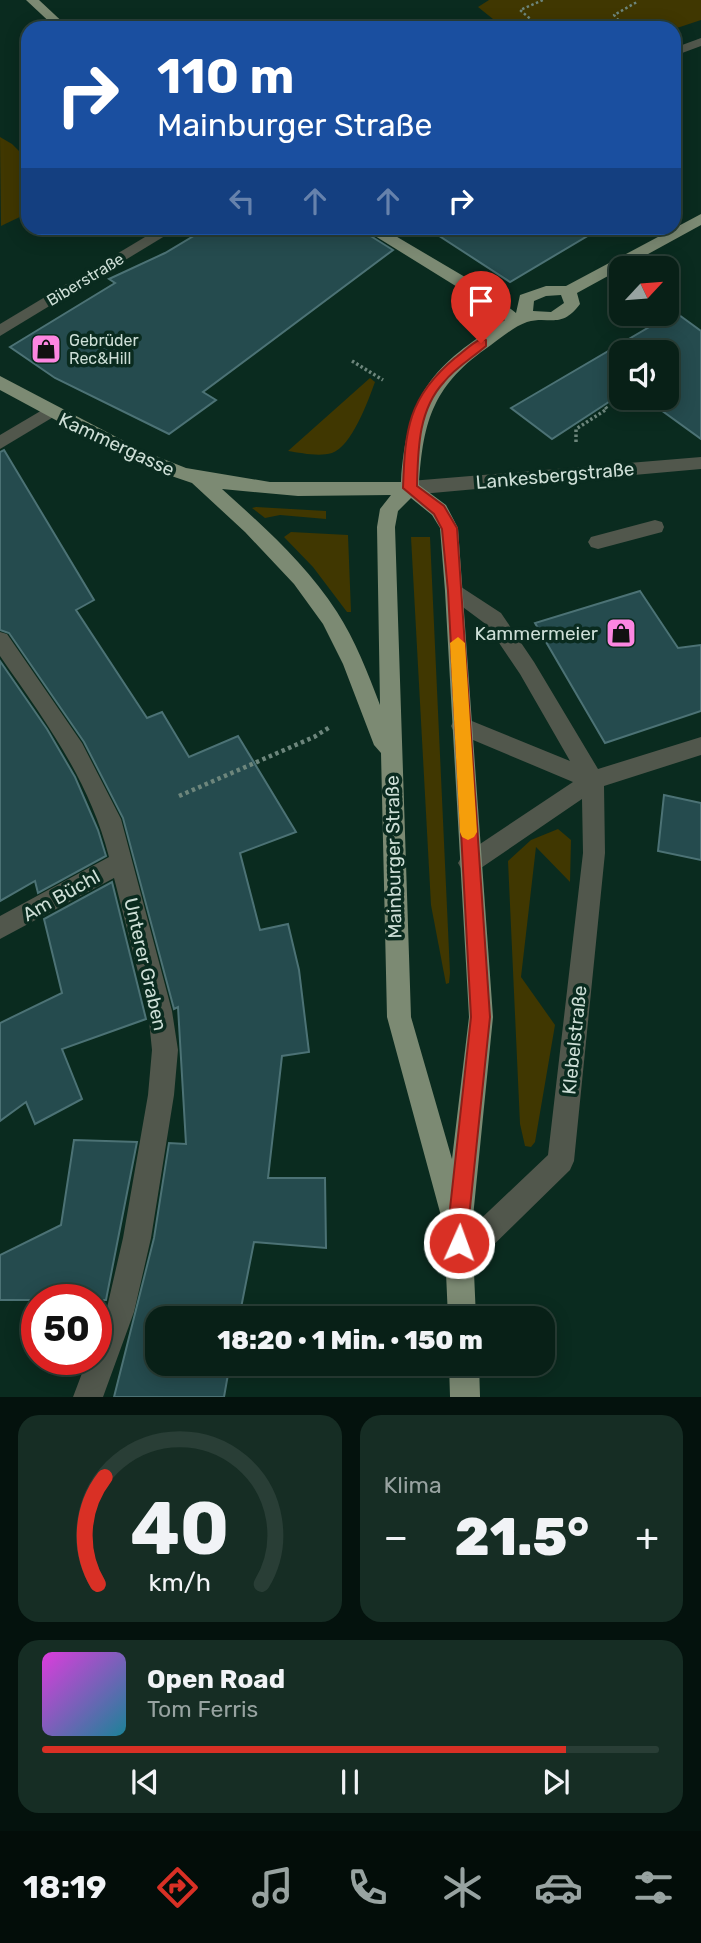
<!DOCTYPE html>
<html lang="de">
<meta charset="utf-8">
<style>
:root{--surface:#082017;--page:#162d24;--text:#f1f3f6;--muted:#98a3a1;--line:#293e36;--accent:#d93025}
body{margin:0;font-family:Rubik,sans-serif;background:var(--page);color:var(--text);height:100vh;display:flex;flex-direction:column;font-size:26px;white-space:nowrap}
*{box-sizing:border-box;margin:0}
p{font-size:23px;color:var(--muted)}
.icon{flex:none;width:38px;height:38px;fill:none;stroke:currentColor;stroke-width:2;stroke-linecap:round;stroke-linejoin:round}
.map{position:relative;height:1397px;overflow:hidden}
.details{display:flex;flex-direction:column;gap:18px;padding:18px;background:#04120d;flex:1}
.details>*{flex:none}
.guide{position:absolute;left:21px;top:21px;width:660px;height:214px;border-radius:21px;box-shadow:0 4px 18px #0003,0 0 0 2px var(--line);background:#1a4fa0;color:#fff;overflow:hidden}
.needle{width:46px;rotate:64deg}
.fabs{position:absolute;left:609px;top:256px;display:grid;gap:14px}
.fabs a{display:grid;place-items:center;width:70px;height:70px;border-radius:14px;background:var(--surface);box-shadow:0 4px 18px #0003,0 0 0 2px var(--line);font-size:35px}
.speed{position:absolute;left:21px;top:1284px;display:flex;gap:14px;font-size:35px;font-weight:700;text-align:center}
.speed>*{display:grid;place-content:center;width:91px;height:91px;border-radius:50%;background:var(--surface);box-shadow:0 4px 18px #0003,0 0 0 2px var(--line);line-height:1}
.speed .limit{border:10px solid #d22;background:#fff;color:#111}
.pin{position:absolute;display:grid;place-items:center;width:60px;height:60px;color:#fff;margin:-72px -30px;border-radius:50% 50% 50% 0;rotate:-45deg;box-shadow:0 0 7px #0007}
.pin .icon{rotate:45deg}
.me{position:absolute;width:77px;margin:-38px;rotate:2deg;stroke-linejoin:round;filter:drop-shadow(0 0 5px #0008)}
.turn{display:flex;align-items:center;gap:24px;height:147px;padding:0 21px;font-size:32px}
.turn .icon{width:91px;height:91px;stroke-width:2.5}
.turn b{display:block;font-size:49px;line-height:60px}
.lanes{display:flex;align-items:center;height:66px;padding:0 21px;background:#0003;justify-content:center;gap:35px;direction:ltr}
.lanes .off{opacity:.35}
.big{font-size:52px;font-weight:800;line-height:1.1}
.details .card{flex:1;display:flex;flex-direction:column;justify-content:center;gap:10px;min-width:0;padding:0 24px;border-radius:21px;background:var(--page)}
.details .dial{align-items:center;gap:0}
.dial svg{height:182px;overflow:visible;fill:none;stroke:var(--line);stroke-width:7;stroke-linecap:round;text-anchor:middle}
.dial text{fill:var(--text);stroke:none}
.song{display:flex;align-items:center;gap:21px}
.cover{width:84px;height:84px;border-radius:10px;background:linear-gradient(135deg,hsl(300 70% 55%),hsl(190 70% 35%))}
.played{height:7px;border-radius:4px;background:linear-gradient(90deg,var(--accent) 85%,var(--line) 85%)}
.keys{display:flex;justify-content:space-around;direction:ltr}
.heat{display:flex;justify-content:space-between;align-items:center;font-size:38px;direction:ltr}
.details .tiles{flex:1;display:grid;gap:18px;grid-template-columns:1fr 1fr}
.card:last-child{grid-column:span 2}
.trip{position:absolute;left:145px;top:1306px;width:410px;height:70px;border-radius:21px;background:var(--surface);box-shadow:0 4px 18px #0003,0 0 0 2px var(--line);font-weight:800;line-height:70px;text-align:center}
.tab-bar{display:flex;height:112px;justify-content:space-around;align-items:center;background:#030d09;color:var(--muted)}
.tab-bar .icon{width:49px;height:49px}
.tab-bar .on{color:var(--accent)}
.tab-bar b{font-size:32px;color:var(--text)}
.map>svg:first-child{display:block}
</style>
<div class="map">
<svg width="701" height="1397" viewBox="0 0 701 1397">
<rect width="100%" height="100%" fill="#0a2b1f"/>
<!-- green -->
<g fill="#403701">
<path d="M489,0H701V20L674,29L511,28L497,19H493L478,7Z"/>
<path d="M0,137L12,144L28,160V213L1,226Z"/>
<path d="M370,378L375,382C368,401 352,446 332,453C319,457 301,453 288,451Z"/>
<path d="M256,507L326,511V519L280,515L265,518L252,508Z"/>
<path d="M291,532L348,535L351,612H347L313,567L284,537Z"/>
<path d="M411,537H430L450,973L449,983L446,984L431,905Z"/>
<path d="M558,829L571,840L570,882L536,847L521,977L555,1025L535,1142L531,1147L525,1146L520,1124L508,861L531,840Z"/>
</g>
<!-- building -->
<g fill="#254b4e" stroke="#4c7275" stroke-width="2">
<path d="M207,228H362L366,233L393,250L203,392L216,400L169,434L55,378L10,347L115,283L109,279L165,253Z"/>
<path d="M427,228H601L510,282Z"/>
<path d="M675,312L701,331V439L643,397H667V352H621V394L552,439L511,408Z"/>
<path d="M4,450L94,600L76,610L147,718L162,712L189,757L238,736L296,832L240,853L260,930L288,924L299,970L309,1052L282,1056L268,1178H325L326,1248L254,1242L239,1318H158V1363H230L224,1397H114L154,1238L169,1143L186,1144L178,1007L174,1009L123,818L84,742L9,633L0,630V452Z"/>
<path d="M640,591L678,648L701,645V711L605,743L535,623Z"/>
<path d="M0,661L47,729L75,777L98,830L106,856L38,893L35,881L0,901Z"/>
<path d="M664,795L701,803V860L658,851Z"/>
<path d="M112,882L146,1019L62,1049L82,1099L35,1124L26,1102L0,1121V1023L62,993L44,919Z"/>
<path d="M74,1140L137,1142L106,1300H0V1255L61,1225Z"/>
</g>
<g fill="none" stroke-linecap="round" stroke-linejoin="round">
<!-- path-far2 -->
<g stroke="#6d867c" stroke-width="2.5" stroke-dasharray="2.5 2.5" stroke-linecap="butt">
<path d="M541,28L520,10L543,0"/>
<path d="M625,28L614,15L637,2"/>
<path d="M553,232L561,228"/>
</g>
<!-- path-far1 -->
<g stroke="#6d867c" stroke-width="3.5" stroke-dasharray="2.5 2.5" stroke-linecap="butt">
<path d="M352,361L383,380"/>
<path d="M576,442V429L607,409L604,405"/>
</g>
<!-- path -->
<path stroke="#6d867c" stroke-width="4.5" stroke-dasharray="3.5 3.5" stroke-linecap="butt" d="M179,796L314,737L330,727"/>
<!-- minor -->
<g fill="#51574c" fill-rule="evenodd">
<path d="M701,38V46L674,56V48Z"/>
<path d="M160,228H178L0,336V324Z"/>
<path d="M49,406L55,408L58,412L55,416L0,449V435Z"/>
<path d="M701,457V469L410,495L403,493L401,488L403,483L410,481Z"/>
<path d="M655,520L662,522L664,527L662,532L598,549L591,547L588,542L591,537Z"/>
<path d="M455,583L501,613L534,662L598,769L701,737V755L604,786L605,853L574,1161L570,1170L470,1268L460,1272L450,1268L446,1258L450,1248L548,1155L583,853L582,799L478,870L470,873L462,870L458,863L462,856L573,782L454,732L451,726L454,720L462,717L570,761L520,674L487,625L448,596L445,591L448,586Z"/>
<path d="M0,632L7,634L82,743L121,819L172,1011L178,1050L174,1095L151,1238L134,1312L103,1397H73L87,1360H96V1337L106,1312L123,1238L148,1095L152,1050L148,1011L114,878L0,939V916L109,857C89,779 45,721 0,656Z"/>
</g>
<!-- major -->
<g fill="#7c8a73" fill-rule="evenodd">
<path d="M26,0H39L69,28H56Z"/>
<path d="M701,214V225L577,293L580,304C561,330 549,315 527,322C515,326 502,337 491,345C434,384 423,419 419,485L446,505L458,528L493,1017L472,1227L476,1318H448L444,1227L387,1017L381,753L374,745L343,664L323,624L294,584L245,532L192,483L139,465L0,390V376L143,451L186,468L270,482H401C407,393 432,366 505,320L475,298L367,231L365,228H382L487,290L516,313L520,295L546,286H566ZM561,295L564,303L551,312L533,311L534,301L546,296ZM222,489L298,496L391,495L380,509L377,527L380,705C368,673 355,640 337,612C306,564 263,526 222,489ZM411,498L432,515L440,528L445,591L469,1017L452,1159L411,1017L395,527L398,511Z"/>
<path d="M449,1363H479L480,1397H450Z"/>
</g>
</g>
<!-- route -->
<path fill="#d93025" stroke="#8d1f18" stroke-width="2" d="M481,339L486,340V346C472,358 455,368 444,382C418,410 418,450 417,486L444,506L457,528L490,1017L468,1227L470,1243L466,1250L459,1253L452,1250L448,1227L471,1017L448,591L442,529L434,514L403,488C405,430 408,397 455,358C463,352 472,343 481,339Z"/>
<!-- slow -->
<path fill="#f59e0b" d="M458,637L465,643L477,832L474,837L468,840L462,837L460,832L450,643Z"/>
<!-- icons -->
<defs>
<g id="shop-square" transform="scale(1.575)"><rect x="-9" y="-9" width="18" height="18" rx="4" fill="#fd86e1" stroke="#0a2b1f"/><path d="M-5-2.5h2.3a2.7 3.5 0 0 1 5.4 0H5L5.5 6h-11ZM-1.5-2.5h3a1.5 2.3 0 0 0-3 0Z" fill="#111"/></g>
</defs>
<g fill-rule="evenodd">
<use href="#shop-square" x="46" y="349"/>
<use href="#shop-square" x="621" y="633"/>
</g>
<g text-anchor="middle" stroke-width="7" stroke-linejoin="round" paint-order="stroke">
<!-- far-street labels -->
<g font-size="16" fill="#cdded6" stroke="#0a2b1f">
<text transform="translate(85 279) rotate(-31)" y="6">Biberstraße</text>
</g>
<!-- far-poi labels -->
<g font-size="16" fill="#cdded6" stroke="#0a2b1f" text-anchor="start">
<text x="69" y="346">Gebrüder<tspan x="69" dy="18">Rec&amp;Hill</tspan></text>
</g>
<!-- street labels -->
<g font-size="19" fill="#cdded6" stroke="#0a2b1f">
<text transform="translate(117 444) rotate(25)" y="7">Kammergasse</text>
<text transform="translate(555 475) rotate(-5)" y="7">Lankesbergstraße</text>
<text transform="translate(393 857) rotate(-91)" y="7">Mainburger Straße</text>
<text transform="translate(61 895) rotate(-29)" y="7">Am Büchl</text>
<text transform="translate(146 964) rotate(77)" y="7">Unterer Graben</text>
<text transform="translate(574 1040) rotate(-84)" y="7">Klebelstraße</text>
</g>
<!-- poi labels -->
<g font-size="19" fill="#cdded6" stroke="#0a2b1f" text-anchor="end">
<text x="598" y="640">Kammermeier</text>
</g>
</g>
</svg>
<div class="fabs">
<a><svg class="needle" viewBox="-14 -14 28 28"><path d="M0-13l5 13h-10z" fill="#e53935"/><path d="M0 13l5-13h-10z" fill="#98a3a1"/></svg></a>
<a><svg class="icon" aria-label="sound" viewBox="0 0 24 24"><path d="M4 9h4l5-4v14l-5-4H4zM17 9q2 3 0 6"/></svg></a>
</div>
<div class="speed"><div class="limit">50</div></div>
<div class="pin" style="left:481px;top:343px;background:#d93025"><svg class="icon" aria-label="arrive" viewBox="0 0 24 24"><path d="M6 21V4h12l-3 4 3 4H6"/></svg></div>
<svg class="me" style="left:459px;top:1243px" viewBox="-20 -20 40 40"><circle r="17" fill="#d93025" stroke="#fff" stroke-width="3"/><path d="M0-11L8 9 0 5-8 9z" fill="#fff"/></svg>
<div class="trip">18:20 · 1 Min. · 150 m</div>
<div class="guide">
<div class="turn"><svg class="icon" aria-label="right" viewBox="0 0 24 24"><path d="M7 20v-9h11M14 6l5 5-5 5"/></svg><div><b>110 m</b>Mainburger Straße</div></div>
<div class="lanes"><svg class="icon off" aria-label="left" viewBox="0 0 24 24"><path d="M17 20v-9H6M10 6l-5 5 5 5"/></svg><svg class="icon off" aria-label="ahead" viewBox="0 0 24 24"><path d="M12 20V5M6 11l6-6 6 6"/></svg><svg class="icon off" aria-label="ahead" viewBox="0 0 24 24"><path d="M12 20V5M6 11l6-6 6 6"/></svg><svg class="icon" aria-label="right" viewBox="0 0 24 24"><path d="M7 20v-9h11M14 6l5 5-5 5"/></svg></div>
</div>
</div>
<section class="details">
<div class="tiles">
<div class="card dial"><svg viewBox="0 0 100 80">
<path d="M14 69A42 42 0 1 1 86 69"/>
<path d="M14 69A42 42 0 0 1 17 22" stroke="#d93025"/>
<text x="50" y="56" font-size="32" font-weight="700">40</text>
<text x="50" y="72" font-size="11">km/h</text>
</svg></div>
<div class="card"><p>Klima</p>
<div class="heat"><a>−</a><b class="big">21.5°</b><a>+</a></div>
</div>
<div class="card">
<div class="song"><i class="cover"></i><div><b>Open Road</b><p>Tom Ferris</p></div></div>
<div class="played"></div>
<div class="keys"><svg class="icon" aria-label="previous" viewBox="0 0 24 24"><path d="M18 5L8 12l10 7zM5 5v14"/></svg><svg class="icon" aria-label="pause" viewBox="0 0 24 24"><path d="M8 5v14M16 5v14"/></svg><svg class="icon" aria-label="next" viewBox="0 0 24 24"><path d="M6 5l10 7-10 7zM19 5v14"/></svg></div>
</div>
</div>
</section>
<nav class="tab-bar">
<b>18:19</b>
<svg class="icon on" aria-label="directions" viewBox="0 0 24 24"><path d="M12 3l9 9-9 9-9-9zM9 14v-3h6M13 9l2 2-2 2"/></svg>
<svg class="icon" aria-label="music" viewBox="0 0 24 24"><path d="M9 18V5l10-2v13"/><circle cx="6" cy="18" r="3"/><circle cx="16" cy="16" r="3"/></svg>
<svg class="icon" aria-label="phone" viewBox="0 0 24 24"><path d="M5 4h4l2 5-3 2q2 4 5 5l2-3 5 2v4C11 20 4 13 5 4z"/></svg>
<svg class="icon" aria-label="climate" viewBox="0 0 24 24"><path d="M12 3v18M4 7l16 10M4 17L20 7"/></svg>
<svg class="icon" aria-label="car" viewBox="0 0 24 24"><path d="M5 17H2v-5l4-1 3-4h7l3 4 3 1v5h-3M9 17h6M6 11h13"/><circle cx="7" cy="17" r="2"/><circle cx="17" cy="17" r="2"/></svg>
<svg class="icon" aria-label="filters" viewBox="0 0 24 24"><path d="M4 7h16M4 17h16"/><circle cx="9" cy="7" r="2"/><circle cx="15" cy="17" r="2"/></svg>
</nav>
